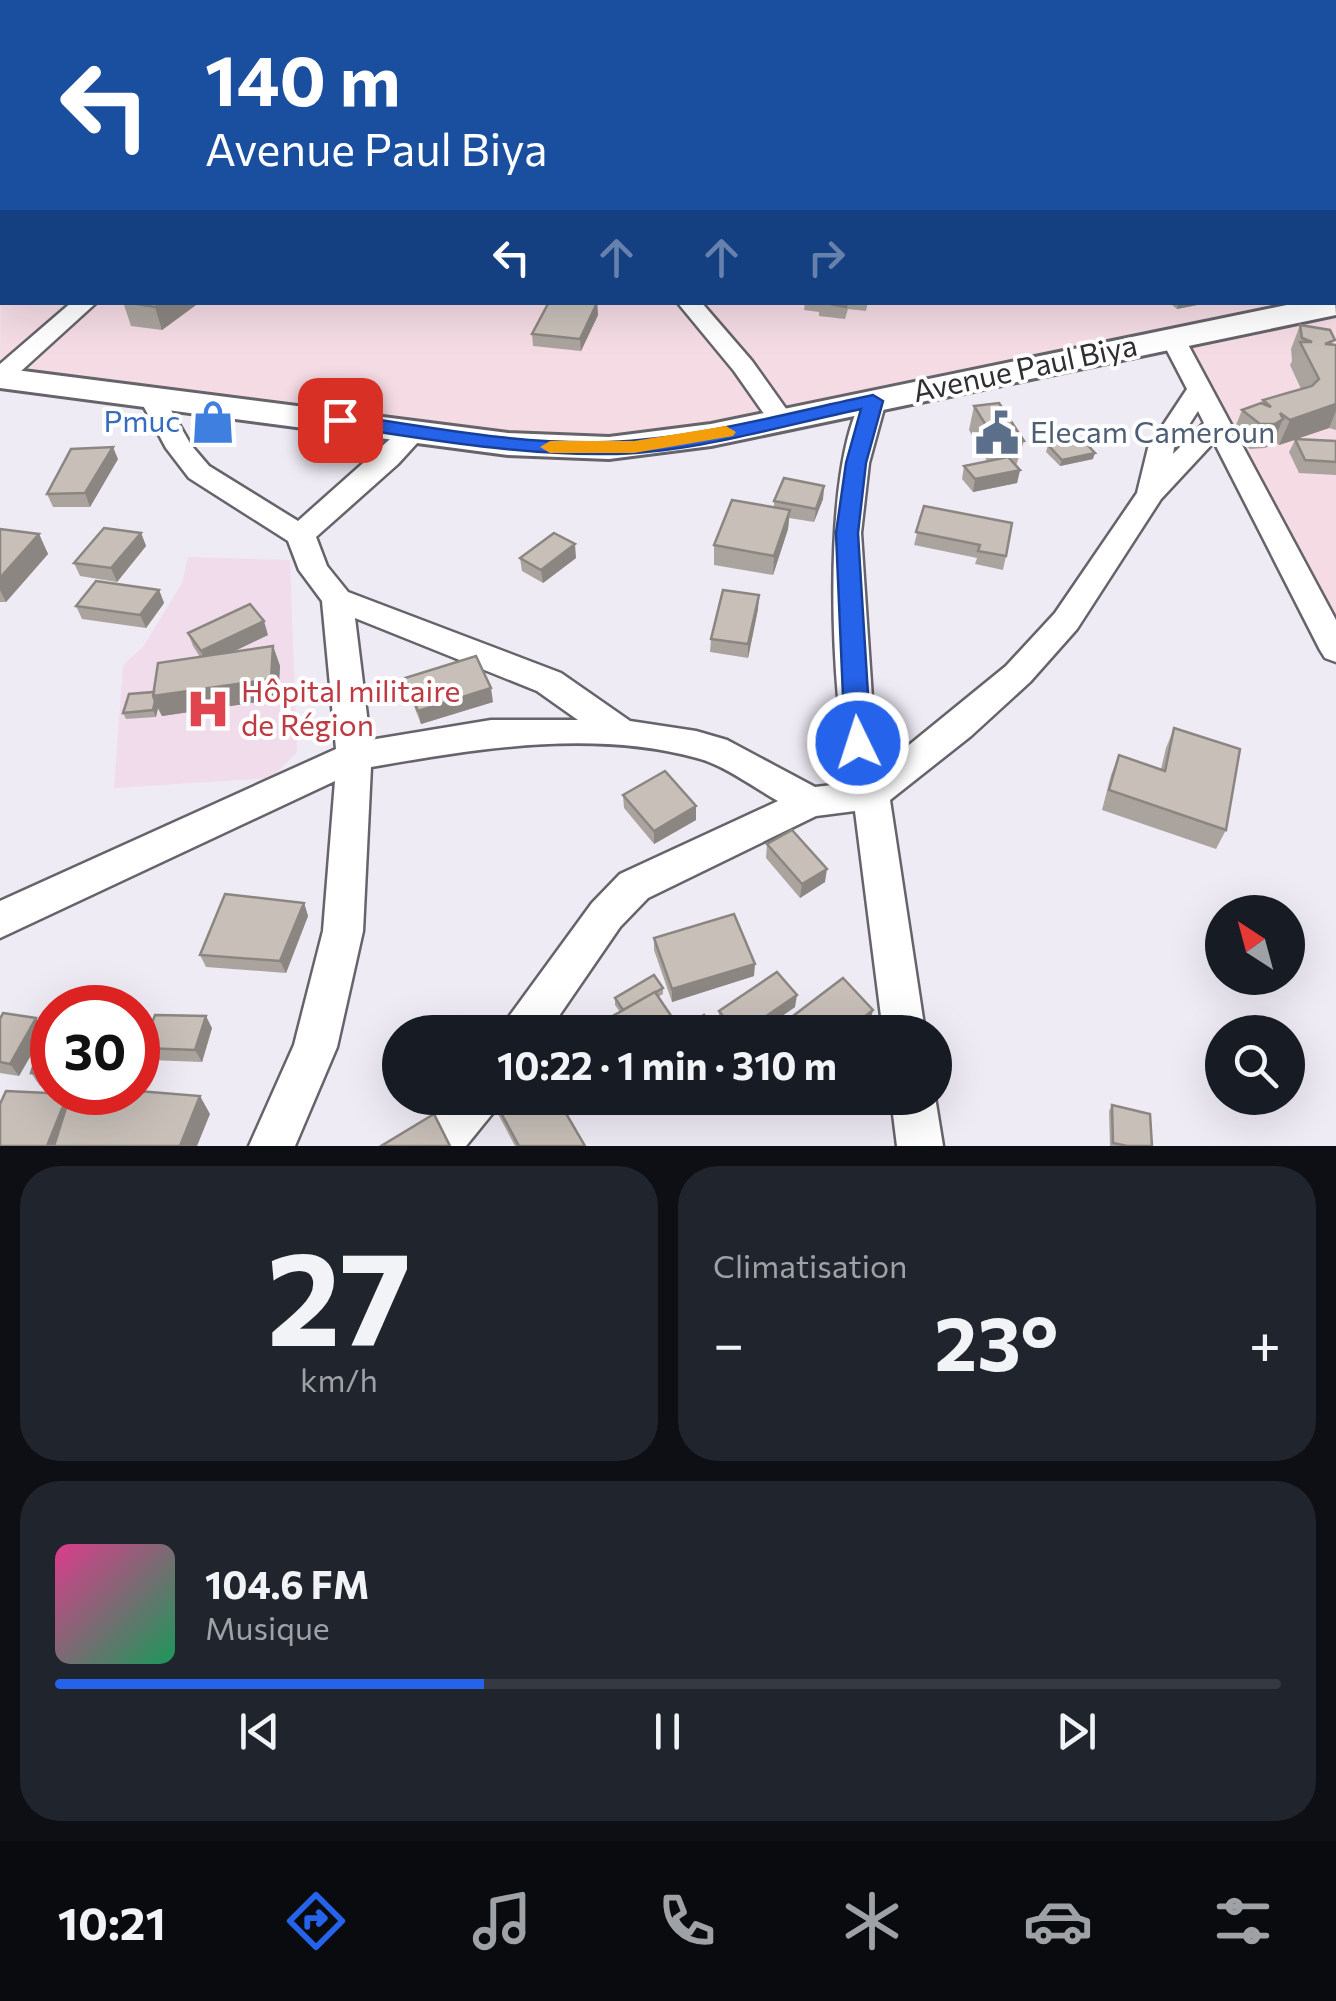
<!DOCTYPE html>
<html lang="fr">
<meta charset="utf-8">
<style>
:root{--surface:#171b24;--page:#20242c;--text:#f1f3f6;--muted:#9ea1a6;--line:#363941;--accent:#2563eb}
body{margin:0;font-family:Commissioner,sans-serif;background:var(--page);color:var(--text);height:100vh;display:flex;flex-direction:column;font-size:38px;white-space:nowrap}
*{box-sizing:border-box;margin:0}
p{font-size:32px;color:var(--muted)}
.icon{flex:none;width:55px;height:55px;fill:none;stroke:currentColor;stroke-width:2;stroke-linecap:round;stroke-linejoin:round}
.map{position:relative;height:1146px;overflow:hidden}
.drawer{display:flex;flex-direction:column;gap:20px;padding:20px;background:#0d0f14;flex:1}
.drawer>*{flex:none}
.top-card{position:absolute;left:0px;top:0px;width:1338px;height:305px;box-shadow:0 10px 40px #0002;background:#1a4fa0;color:#fff;overflow:hidden}
.needle{width:65px;rotate:324deg}
.controls{position:absolute;left:1205px;top:895px;display:grid;gap:20px}
.controls a{display:grid;place-items:center;width:100px;height:100px;border-radius:50%;background:var(--surface);box-shadow:0 10px 40px #0002;font-size:50px}
.speed{position:absolute;left:30px;top:985px;display:flex;gap:20px;font-size:50px;font-weight:700;text-align:center}
.speed>*{display:grid;place-content:center;width:130px;height:130px;border-radius:50%;background:var(--surface);box-shadow:0 10px 40px #0002;line-height:1}
.speed .limit{border:15px solid #d22;background:#fff;color:#111}
.pin{position:absolute;display:grid;place-items:center;width:85px;height:85px;color:#fff;margin:-42px;border-radius:20px;box-shadow:0 5px 15px #0006}
.me{position:absolute;width:110px;margin:-55px;rotate:356deg;stroke-linejoin:round;filter:drop-shadow(0 0 8px #0008)}
.turn{display:flex;align-items:center;gap:35px;height:210px;padding:0 40px;font-size:45px}
.turn .icon{width:130px;height:130px;stroke-width:2.5}
.turn b{display:block;font-size:70px;line-height:85px}
.lanes{display:flex;align-items:center;height:95px;padding:0 40px;background:#0003;justify-content:center;gap:50px;direction:ltr}
.lanes .off{opacity:.35}
.big{font-size:75px;font-weight:700;line-height:1.1}
.drawer .tile{flex:1;display:flex;flex-direction:column;justify-content:center;gap:15px;min-width:0;padding:0 35px;border-radius:40px;background:var(--page)}
.drawer .dial{align-items:center;gap:0}
.dial b{font-size:130px;line-height:1}
.song{display:flex;align-items:center;gap:30px}
.cover{width:120px;height:120px;border-radius:15px;background:linear-gradient(135deg,hsl(330 70% 55%),hsl(150 70% 35%))}
.played{height:10px;border-radius:5px;background:linear-gradient(90deg,var(--accent) 35%,var(--line) 35%)}
.keys{display:flex;justify-content:space-around;direction:ltr}
.heat{display:flex;justify-content:space-between;align-items:center;font-size:55px;direction:ltr}
.drawer .tiles{flex:1;display:grid;gap:20px;grid-template-columns:1fr 1fr}
.tile:last-child{grid-column:span 2}
.trip{position:absolute;left:382px;top:1015px;width:570px;height:100px;border-radius:50px;background:var(--surface);box-shadow:0 10px 40px #0002;font-weight:700;line-height:100px;text-align:center}
.menu{display:flex;height:160px;justify-content:space-around;align-items:center;background:#090b0e;color:var(--muted)}
.menu .icon{width:70px;height:70px}
.menu .on{color:var(--accent)}
.menu b{font-size:45px;color:var(--text)}
.map>svg:first-child{display:block}
</style>
<div class="map">
<svg width="1336" height="1146" viewBox="0 0 1336 1146">
<rect width="100%" height="100%" fill="#eeebf5"/>
<!-- commercial -->
<path fill="#f4dbe4" d="M1024,0H1336V655L1171,337L621,446L0,377L2,105V302H1335V2Z"/>
<!-- medical -->
<path fill="#f1dceb" d="M188,557L290,560L297,752L271,778L114,788L123,665L143,647L182,583Z"/>
<g fill="none" stroke-linecap="round" stroke-linejoin="round">
<!-- street casing -->
<g stroke="#66636b" stroke-width="5">
<g id="street">
<path d="M481,0H512L513,2H483Z"/>
<path d="M1153,0H1171L1172,2H1155Z"/>
<rect x="1335" y="25" width="1" height="8"/>
<rect x="0" y="51" width="2" height="10"/>
<rect x="1335" y="98" width="1" height="11"/>
<path d="M72,302H97L9,382L0,384V364Z"/>
<path d="M677,302H701L752,361L794,420L790,425H772L734,371Z"/>
<path d="M1172,330L1184,337L1336,620V662L1325,658L1320,650L1214,442L1161,499L1077,629L1030,682L971,736L890,800L925,1032H883L855,811L816,816L648,898L620,927L548,1032H502L508,1018L592,903L620,874L778,801C753,787 724,765 697,758C591,729 476,749 371,767L363,931L337,1047L295,1146H249L294,1045L323,931L335,781L0,938V901L336,749L322,601L299,570L288,541L189,478L166,448L138,396L142,391H160L191,445L209,466L298,521L407,424H425L429,430L398,464L316,537L327,566L348,592L561,673L630,721L696,731L727,740L815,787L850,783C831,700 820,468 864,396L873,393L886,401L869,463L861,533L875,743L882,767L1006,666L1055,613L1137,493L1148,448L1187,389L1160,337ZM1198,411L1204,423L1173,454L1174,448ZM355,618L537,691L578,720H491L370,740Z"/>
<path d="M448,1098H498L492,1114L466,1146H414L421,1130Z"/>
<path d="M891,1098L935,1097L943,1146H897Z"/>
</g>
</g>
<!-- secondary casing -->
<g stroke="#66636b" stroke-width="6">
<path id="secondary" d="M1335,296L1336,315L711,446L609,459L508,455L0,388V368L508,433L609,437L711,424L1301,302H1335Z"/>
</g>
<!-- street -->
<use href="#street" fill="#fff" fill-rule="evenodd"/>
<!-- secondary -->
<use href="#secondary" fill="#fff" fill-rule="evenodd"/>
</g>
<!-- wall -->
<g fill="#aba49e">
<path d="M1181,0H1202L1201,2H1180Z"/>
<path d="M1299,0H1336V4L1335,2Z"/>
<path d="M123,302H200L162,330L131,326Z"/>
<path d="M805,302H868L866,311L848,309L845,319L819,316V312L804,310Z"/>
<path d="M1168,302H1198L1197,305L1177,309Z"/>
<path d="M597,303L598,315L581,351L533,346L532,334Z"/>
<path d="M1300,325L1336,345V430L1329,428L1296,439L1336,441V475L1299,473L1289,452L1295,440L1279,445L1274,441L1265,448L1250,449L1232,435L1242,410L1261,403L1263,400L1301,389L1290,365L1292,361L1291,349Z"/>
<path d="M974,406L1024,441L1016,466L1020,470L1017,483L973,492L962,479L964,466L987,461L969,430Z"/>
<path d="M1048,445L1093,459L1060,466L1046,452Z"/>
<path d="M118,459L90,507H53L47,494Z"/>
<path d="M824,486L823,499L814,522L789,518L788,529L773,575L714,565V545L774,507V501Z"/>
<path d="M924,506L1006,556L1003,570L975,564L977,558L914,545Z"/>
<path d="M0,529L39,534L48,554L6,602H0Z"/>
<path d="M141,533L146,546L117,582L80,576L74,563Z"/>
<path d="M520,558H576L543,583L522,571Z"/>
<path d="M159,590L164,603L146,628L82,619L76,606Z"/>
<path d="M759,595L758,609L748,658L710,652L711,639Z"/>
<path d="M188,633L268,635L231,652L273,646L280,666L278,699L162,716L158,708L156,717L126,719L123,713L200,657L193,646Z"/>
<path d="M405,678L493,702L421,724L408,691Z"/>
<path d="M1174,728L1226,830L1216,849L1102,810L1111,775L1119,755L1161,769L1166,748Z"/>
<path d="M623,795L696,820L654,844L624,808Z"/>
<path d="M767,844L825,882L800,898L766,858Z"/>
<path d="M304,903L308,916L286,973L206,967L200,955Z"/>
<path d="M654,938L754,976L672,1002L654,950Z"/>
<path d="M663,988V994L658,997L681,1031L717,1032H598L597,1025L620,1012L615,1005V998Z"/>
<path d="M795,1007L759,1032H726L719,1024V1011Z"/>
<path d="M0,1019L44,1030L52,1019V1084L40,1086L31,1073L43,1033L19,1076L0,1073Z"/>
<path d="M212,1028L202,1062L150,1060L143,1048Z"/>
<path d="M494,1100L585,1146H515L497,1112Z"/>
<path d="M1112,1105L1152,1146H1110L1109,1111Z"/>
</g>
<!-- shaded-wall -->
<g fill="#8b8681">
<path d="M160,302H200L162,330L155,307Z"/>
<path d="M1179,302H1198L1197,305L1177,309Z"/>
<path d="M597,303L598,315L581,351L580,339Z"/>
<path d="M1336,404V411L1329,428L1279,445L1290,420Z"/>
<path d="M1283,419L1273,443L1265,448L1275,424Z"/>
<path d="M113,447L118,459L90,507L85,493Z"/>
<path d="M1095,453L1093,459L1060,466L1062,460Z"/>
<path d="M1020,470L1017,483L973,492L975,479Z"/>
<path d="M824,486L823,499L814,522L816,509Z"/>
<path d="M790,510L788,529L773,575L774,556Z"/>
<path d="M141,533L146,546L117,582L111,568Z"/>
<path d="M39,534L48,554L6,602L0,590V578Z"/>
<path d="M575,544L576,558L543,583L541,570Z"/>
<path d="M159,590L164,603L146,628L140,615Z"/>
<path d="M759,595L758,609L748,658V644Z"/>
<path d="M264,621L268,635L206,665L201,651Z"/>
<path d="M273,646L280,666L278,699L162,716L158,708L156,717L153,710V696Z"/>
<path d="M491,688L493,702L421,724L418,711Z"/>
<path d="M696,806V820L654,844V831Z"/>
<path d="M827,869L825,882L800,898L802,884Z"/>
<path d="M304,903L308,916L286,973L280,961Z"/>
<path d="M755,964L754,976L672,1002V989Z"/>
<path d="M797,995L795,1007L759,1032H743Z"/>
<path d="M873,1010L870,1023L858,1032H845Z"/>
<path d="M206,1016L212,1028L202,1062L195,1050Z"/>
<path d="M36,1018L45,1031L19,1076L10,1064Z"/>
<path d="M68,1094L77,1106L61,1146H47Z"/>
<path d="M200,1096L210,1114L197,1146H180Z"/>
<path d="M638,1098H651L638,1105Z"/>
</g>
<!-- building -->
<g fill="#c7bfb8" stroke="#8b8681" stroke-width="2.5">
<rect x="0" y="208" width="2" height="13"/>
<path d="M125,302H160L155,307Z"/>
<path d="M549,302H591L597,303L580,339L532,334Z"/>
<path d="M820,302H847L846,307Z"/>
<path d="M1300,325L1330,330L1335,340L1325,344L1336,345V404L1290,420L1280,413L1283,419L1275,424H1260L1242,410L1261,403L1271,407L1263,400L1312,386L1319,379L1300,342H1312L1302,338Z"/>
<path d="M999,403L1024,441L997,443L974,406Z"/>
<path d="M1081,438L1095,453L1062,460L1048,445Z"/>
<path d="M1295,439L1336,441V462L1305,460Z"/>
<path d="M113,447L85,493L47,494L71,449Z"/>
<path d="M1008,457L1020,470L975,479L964,466Z"/>
<path d="M784,478L824,486L816,509L774,501Z"/>
<path d="M732,500L790,510L774,556L714,545Z"/>
<path d="M924,506L1012,523L1006,556L978,551L980,545L916,532Z"/>
<path d="M104,528L141,533L111,568L74,563Z"/>
<path d="M0,529L39,534L0,578Z"/>
<path d="M554,533L575,544L541,570L520,558Z"/>
<path d="M96,581L159,590L140,615L76,606Z"/>
<path d="M723,590L759,595L748,644L711,639Z"/>
<path d="M250,604L264,621L201,651L188,633Z"/>
<path d="M273,646L271,679L153,696L158,663Z"/>
<path d="M476,656L491,688L418,711L405,678Z"/>
<path d="M154,692L153,696L155,701L153,710L123,713L129,694Z"/>
<path d="M1174,728L1240,749L1226,830L1109,790L1119,755L1165,771Z"/>
<path d="M665,771L696,806L654,831L623,795Z"/>
<path d="M792,830L827,869L802,884L767,844Z"/>
<path d="M225,894L304,903L280,961L200,955Z"/>
<path d="M734,914L755,964L672,989L654,938Z"/>
<path d="M777,972L797,995L743,1032H736L719,1011Z"/>
<path d="M654,975L663,988L623,1010L615,998Z"/>
<path d="M843,978L873,1010L845,1032H772Z"/>
<path d="M655,992L682,1032H602L597,1025Z"/>
<path d="M3,1013L36,1018L10,1064L0,1062V1019Z"/>
<path d="M155,1015L206,1016L195,1050L143,1048Z"/>
<path d="M704,1015L717,1032H683L681,1030Z"/>
<path d="M52,1019V1071L31,1073L48,1020Z"/>
<path d="M6,1091L68,1094L47,1146H0V1104Z"/>
<path d="M138,1091L200,1096L180,1146H54L71,1092H138Z"/>
<path d="M498,1098H557L585,1146H519L494,1100Z"/>
<path d="M1112,1105L1150,1114L1152,1146H1127L1113,1143Z"/>
<path d="M434,1114L450,1146H381Z"/>
</g>
<!-- route -->
<path fill="#2563eb" stroke="#184099" stroke-width="2.5" d="M873,395L883,401L866,463L858,533L871,743L868,750H849L845,743L836,533L846,463L861,409C780,426 689,454 606,454C516,455 428,439 340,426L330,420L340,414C429,427 518,445 608,442C697,439 787,413 873,395Z"/>
<!-- slow -->
<path fill="#f59e0b" d="M726,426L736,432L733,436L634,453H550L540,447L550,441H634Z"/>
<!-- icons -->
<defs>
<g id="shop-bare" transform="scale(3.45)"><path d="M-5-2.5h2.3a2.7 3.5 0 0 1 5.4 0H5L5.5 6h-11ZM-1.5-2.5h3a1.5 2.3 0 0 0-3 0Z" fill="#3f7fe0" stroke="#fff" stroke-width="2.5" paint-order="stroke"/></g>
<g id="civic-bare" transform="scale(3.45)"><path d="M-.6-6.5H3V-4.5H.6V-3L4-1V1h2V6H-6V1h2V-1L-.6-3ZM-1.2 2.5V6h2.4V2.5Z" fill="#5c6f8a" stroke="#fff" stroke-width="2.5" paint-order="stroke"/></g>
<g id="hospital-bare" transform="scale(3.45)"><path d="M-5-5h3v3.5h4V-5h3V5h-3V1.5h-4V5h-3Z" fill="#e0444e" stroke="#fff" stroke-width="2.5" paint-order="stroke"/></g>
</defs>
<g fill-rule="evenodd">
<use href="#shop-bare" x="213" y="422"/>
<use href="#civic-bare" x="997" y="433"/>
<use href="#hospital-bare" x="208" y="709"/>
</g>
<g text-anchor="middle" stroke-width="8" stroke-linejoin="round" paint-order="stroke">
<!-- street labels -->
<g font-size="30" fill="#2f2e31" stroke="#fff">
<text transform="translate(1025 369) rotate(-12)" y="10">Avenue Paul Biya</text>
</g>
<!-- shop labels -->
<g font-size="30" fill="#366cbe" stroke="#fff" text-anchor="end">
<text x="180" y="432">Pmuc</text>
</g>
<!-- service labels -->
<g font-size="30" fill="#4e5e75" stroke="#fff" text-anchor="start">
<text x="1030" y="443">Elecam Cameroun</text>
</g>
<!-- health labels -->
<g font-size="30" fill="#be3a42" stroke="#fff" text-anchor="start">
<text x="241" y="702">Hôpital militaire<tspan x="241" dy="34">de Région</tspan></text>
</g>
</g>
</svg>
<div class="controls">
<a><svg class="needle" viewBox="-14 -14 28 28"><path d="M0-13l5 13h-10z" fill="#e53935"/><path d="M0 13l5-13h-10z" fill="#9ea1a6"/></svg></a>
<a><svg class="icon" aria-label="search" viewBox="0 0 24 24"><circle cx="10" cy="10" r="6"/><path d="M15 15l6 6"/></svg></a>
</div>
<div class="speed"><div class="limit">30</div></div>
<div class="pin" style="left:340px;top:420px;background:#d93025"><svg class="icon" aria-label="arrive" viewBox="0 0 24 24"><path d="M6 21V4h12l-3 4 3 4H6"/></svg></div>
<svg class="me" style="left:858px;top:743px" viewBox="-20 -20 40 40"><circle r="17" fill="#2563eb" stroke="#fff" stroke-width="3"/><path d="M0-11L8 9 0 5-8 9z" fill="#fff"/></svg>
<div class="trip">10:22 · 1 min · 310 m</div>
<div class="top-card">
<div class="turn"><svg class="icon" aria-label="left" viewBox="0 0 24 24"><path d="M17 20v-9H6M10 6l-5 5 5 5"/></svg><div><b>140 m</b>Avenue Paul Biya</div></div>
<div class="lanes"><svg class="icon" aria-label="left" viewBox="0 0 24 24"><path d="M17 20v-9H6M10 6l-5 5 5 5"/></svg><svg class="icon off" aria-label="ahead" viewBox="0 0 24 24"><path d="M12 20V5M6 11l6-6 6 6"/></svg><svg class="icon off" aria-label="ahead" viewBox="0 0 24 24"><path d="M12 20V5M6 11l6-6 6 6"/></svg><svg class="icon off" aria-label="right" viewBox="0 0 24 24"><path d="M7 20v-9h11M14 6l5 5-5 5"/></svg></div>
</div>
</div>
<section class="drawer">
<div class="tiles">
<div class="tile dial"><b>27</b><p>km/h</p></div>
<div class="tile"><p>Climatisation</p>
<div class="heat"><a>−</a><b class="big">23°</b><a>+</a></div>
</div>
<div class="tile">
<div class="song"><i class="cover"></i><div><b>104.6 FM</b><p>Musique</p></div></div>
<div class="played"></div>
<div class="keys"><svg class="icon" aria-label="previous" viewBox="0 0 24 24"><path d="M18 5L8 12l10 7zM5 5v14"/></svg><svg class="icon" aria-label="pause" viewBox="0 0 24 24"><path d="M8 5v14M16 5v14"/></svg><svg class="icon" aria-label="next" viewBox="0 0 24 24"><path d="M6 5l10 7-10 7zM19 5v14"/></svg></div>
</div>
</div>
</section>
<nav class="menu">
<b>10:21</b>
<svg class="icon on" aria-label="directions" viewBox="0 0 24 24"><path d="M12 3l9 9-9 9-9-9zM9 14v-3h6M13 9l2 2-2 2"/></svg>
<svg class="icon" aria-label="music" viewBox="0 0 24 24"><path d="M9 18V5l10-2v13"/><circle cx="6" cy="18" r="3"/><circle cx="16" cy="16" r="3"/></svg>
<svg class="icon" aria-label="phone" viewBox="0 0 24 24"><path d="M5 4h4l2 5-3 2q2 4 5 5l2-3 5 2v4C11 20 4 13 5 4z"/></svg>
<svg class="icon" aria-label="climate" viewBox="0 0 24 24"><path d="M12 3v18M4 7l16 10M4 17L20 7"/></svg>
<svg class="icon" aria-label="car" viewBox="0 0 24 24"><path d="M5 17H2v-5l4-1 3-4h7l3 4 3 1v5h-3M9 17h6M6 11h13"/><circle cx="7" cy="17" r="2"/><circle cx="17" cy="17" r="2"/></svg>
<svg class="icon" aria-label="filters" viewBox="0 0 24 24"><path d="M4 7h16M4 17h16"/><circle cx="9" cy="7" r="2"/><circle cx="15" cy="17" r="2"/></svg>
</nav>
